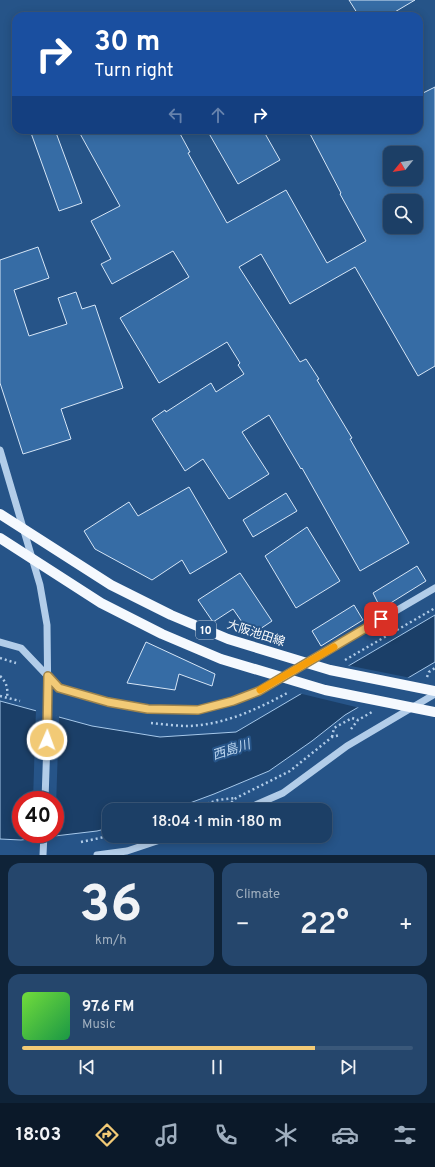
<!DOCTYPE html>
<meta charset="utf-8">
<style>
:root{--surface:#1c3f66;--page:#25466c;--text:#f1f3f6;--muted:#a0afbf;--line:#3a587a;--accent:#f2ca76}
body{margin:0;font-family:Overpass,"Noto Sans JP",sans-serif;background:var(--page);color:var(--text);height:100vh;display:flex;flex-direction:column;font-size:15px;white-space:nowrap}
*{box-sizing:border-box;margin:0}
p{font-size:13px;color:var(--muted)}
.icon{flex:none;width:22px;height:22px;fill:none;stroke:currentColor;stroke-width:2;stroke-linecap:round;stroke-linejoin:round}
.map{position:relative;height:855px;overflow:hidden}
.side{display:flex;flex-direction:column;gap:8px;padding:8px;background:#0f2338;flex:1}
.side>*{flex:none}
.banner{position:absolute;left:12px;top:12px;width:411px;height:122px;border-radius:12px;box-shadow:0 2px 10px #0003,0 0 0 1px var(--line);background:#1a4fa0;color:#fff;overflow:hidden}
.needle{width:26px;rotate:240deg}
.controls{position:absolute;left:383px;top:146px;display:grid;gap:8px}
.controls a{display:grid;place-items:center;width:40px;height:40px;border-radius:8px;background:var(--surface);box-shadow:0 2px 10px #0003,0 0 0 1px var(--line);font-size:20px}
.speed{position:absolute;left:12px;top:791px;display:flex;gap:8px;font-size:20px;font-weight:700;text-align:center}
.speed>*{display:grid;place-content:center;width:52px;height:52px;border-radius:50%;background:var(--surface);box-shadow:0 2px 10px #0003,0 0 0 1px var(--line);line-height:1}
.speed .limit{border:6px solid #d22;background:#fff;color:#111}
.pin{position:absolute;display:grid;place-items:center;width:34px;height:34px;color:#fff;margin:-17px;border-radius:8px;box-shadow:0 2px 6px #0006}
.me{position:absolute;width:44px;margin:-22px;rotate:2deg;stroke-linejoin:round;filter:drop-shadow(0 0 3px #0008)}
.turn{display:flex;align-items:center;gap:14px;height:84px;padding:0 16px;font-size:18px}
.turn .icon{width:52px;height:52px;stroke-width:2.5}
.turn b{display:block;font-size:28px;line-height:34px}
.lanes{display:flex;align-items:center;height:38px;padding:0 16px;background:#0003;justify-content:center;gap:20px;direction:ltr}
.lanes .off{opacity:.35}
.big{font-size:30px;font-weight:600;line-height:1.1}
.side .widget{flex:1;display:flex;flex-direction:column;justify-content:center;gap:6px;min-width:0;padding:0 14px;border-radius:12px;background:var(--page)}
.side .dial{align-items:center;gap:0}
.dial b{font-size:52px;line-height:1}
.song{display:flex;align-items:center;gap:12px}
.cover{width:48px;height:48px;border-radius:6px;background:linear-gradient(135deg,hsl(100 70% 55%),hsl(140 70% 35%))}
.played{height:4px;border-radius:2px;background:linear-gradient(90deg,var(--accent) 75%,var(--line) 75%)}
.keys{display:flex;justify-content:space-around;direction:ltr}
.heat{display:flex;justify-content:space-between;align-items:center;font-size:22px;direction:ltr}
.side .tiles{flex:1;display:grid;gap:8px;grid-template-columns:1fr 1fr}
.widget:last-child{grid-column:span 2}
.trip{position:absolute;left:102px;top:803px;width:230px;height:40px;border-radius:12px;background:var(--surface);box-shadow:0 2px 10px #0003,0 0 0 1px var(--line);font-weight:600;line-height:40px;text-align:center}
.menu{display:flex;height:64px;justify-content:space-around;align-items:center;background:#0b1929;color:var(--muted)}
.menu .icon{width:28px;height:28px}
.menu .active{color:var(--accent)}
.menu b{font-size:18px;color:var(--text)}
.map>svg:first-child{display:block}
</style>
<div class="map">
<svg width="435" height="855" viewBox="0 0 435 855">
<rect width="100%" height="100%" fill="#265488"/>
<!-- water -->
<path fill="#1b3f68" stroke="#a6c8ea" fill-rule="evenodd" d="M435,615V662L345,715L312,741L269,771L214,794L171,810H109V828L97,831L21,840L0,839V701L92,726L160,737L236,732ZM21,800H55V834H21Z"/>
<!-- pier -->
<g fill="#265488">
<path d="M346,665L411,678L360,708L298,693Z"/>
<path d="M36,709L59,716L55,838L32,840V834H55V800H33Z"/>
</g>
<!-- building -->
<g fill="#366ca5" stroke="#d6e6f7" fill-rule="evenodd">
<path d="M349,0H415L388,16H359Z"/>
<path d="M435,87V366L418,376L355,267L290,304L261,254L239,267L300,362L306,359L319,379L317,380L352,438L350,439L409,543L360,571L302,468L301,469L269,415L242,432L269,474L229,499L203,459L185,471L152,419L165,410L166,412L211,383L216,392L244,374L238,365L240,363L227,342L159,383L120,318L189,277L173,251L112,284L101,264L111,259L91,221L120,206L78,130H178L190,152L188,153L227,223L286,190L327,263L366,241L340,194L341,193L308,130H419V95ZM390,153H416V179H390ZM390,201H416V227H390Z"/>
<path d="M39,130H55L82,203L59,211L31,133Z"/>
<path d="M207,130H263L280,160L238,184Z"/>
<path d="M38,247L49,278L14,290L29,336L67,324L58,298L76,292L82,309L95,305L123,388L61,409L71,439L23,454L0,383V260Z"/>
<path d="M189,487L227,552L190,574L182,560L152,580L95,549L84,531L129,502L138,516Z"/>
<path d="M286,493L297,511L253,537L243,520Z"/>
<path d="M307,527L340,581L296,608L265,556Z"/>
<path d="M417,566L426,581L381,609L373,593Z"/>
<path d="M240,573L272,621L251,635L233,609L213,622L198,600Z"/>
<path d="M354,605L363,620L321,646L312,631Z"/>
<path d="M146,642L215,674L212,686L179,674L175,690L127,683Z"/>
</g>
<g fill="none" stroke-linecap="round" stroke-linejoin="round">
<!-- path -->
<g stroke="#b2cde9" stroke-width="2.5" stroke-dasharray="2 3" stroke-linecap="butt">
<path d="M0,658L16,663"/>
<path d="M345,660L435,608"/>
<path d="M0,676C7,683 8,688 7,698"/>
<path d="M427,677L429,672L435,668"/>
<path d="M0,696L20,701"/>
<path d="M151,723C163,724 176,726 188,726C224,725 258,709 289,692"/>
<path d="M351,729L358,720L372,712"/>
<path d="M332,737L334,728L352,718L358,720"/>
<path d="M188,810L218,800L235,798"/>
<path d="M213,810L230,804L236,798L290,771L332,737L340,735"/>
<path d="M81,842L109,836"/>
</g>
<!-- tertiary -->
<g stroke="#b2cde9" stroke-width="7">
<path d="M0,450L40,585L47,625L48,711L45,800"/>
<path d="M0,642L21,648L59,688L108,702L148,709L199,710L233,701L259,691L435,588"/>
<path d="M244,810L283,793L347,746L435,694"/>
<path d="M43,855L44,834"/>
<path d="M97,855L127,851L172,836"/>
</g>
<!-- primary-bridge -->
<g stroke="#f5f9fe" stroke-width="10">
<path d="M0,514L111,585L171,615L228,639L330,670L435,691"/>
<path d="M0,538L101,603L162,634L221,659L325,690L435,712"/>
</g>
</g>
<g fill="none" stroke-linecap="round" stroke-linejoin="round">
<!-- route casing -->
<g stroke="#9d834d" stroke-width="10">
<path id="route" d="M47,740L48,676L59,688L108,702L148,709L198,710L233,701L259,691L381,619"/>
</g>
<!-- route -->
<use href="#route" stroke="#f2ca76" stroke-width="7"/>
<!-- slow -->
<path stroke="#f59e0b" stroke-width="7" d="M260,690L334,647"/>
</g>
<g text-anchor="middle" stroke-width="4" stroke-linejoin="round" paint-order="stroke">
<!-- shield labels -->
<rect fill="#265488" stroke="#beccdb" stroke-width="1" x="196" y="621" width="20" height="18" rx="3"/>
<g font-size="11" font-weight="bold" fill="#fff">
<text x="206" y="634">10</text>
</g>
<!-- street labels -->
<g font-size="12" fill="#fff" stroke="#265488">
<text transform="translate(256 633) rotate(18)" y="4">大阪池田線</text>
</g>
<!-- water labels -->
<g font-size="13" font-style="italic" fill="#bdd7f0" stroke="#265488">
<text transform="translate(231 749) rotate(-18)" y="5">西島川</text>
</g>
</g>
</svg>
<div class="controls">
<a><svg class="needle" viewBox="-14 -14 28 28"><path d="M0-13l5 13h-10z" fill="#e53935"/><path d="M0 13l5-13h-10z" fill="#a0afbf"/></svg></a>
<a><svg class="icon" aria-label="search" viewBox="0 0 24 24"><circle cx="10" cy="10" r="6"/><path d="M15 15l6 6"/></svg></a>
</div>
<div class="speed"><div class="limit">40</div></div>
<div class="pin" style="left:381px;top:619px;background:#d93025"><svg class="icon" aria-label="arrive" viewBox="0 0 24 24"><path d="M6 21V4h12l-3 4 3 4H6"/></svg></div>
<svg class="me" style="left:47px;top:740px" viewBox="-20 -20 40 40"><circle r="17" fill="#f2ca76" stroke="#fff" stroke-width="3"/><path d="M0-11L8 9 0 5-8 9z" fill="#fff"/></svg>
<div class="trip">18:04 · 1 min · 180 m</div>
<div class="banner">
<div class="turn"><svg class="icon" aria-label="right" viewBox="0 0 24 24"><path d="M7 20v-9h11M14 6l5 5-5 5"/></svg><div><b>30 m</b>Turn right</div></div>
<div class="lanes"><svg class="icon off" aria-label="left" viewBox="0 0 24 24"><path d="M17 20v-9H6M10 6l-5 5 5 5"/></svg><svg class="icon off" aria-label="ahead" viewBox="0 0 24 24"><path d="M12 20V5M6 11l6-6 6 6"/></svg><svg class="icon" aria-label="right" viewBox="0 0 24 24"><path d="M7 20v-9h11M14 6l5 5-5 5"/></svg></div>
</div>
</div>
<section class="side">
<div class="tiles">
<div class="widget dial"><b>36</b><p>km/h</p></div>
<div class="widget"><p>Climate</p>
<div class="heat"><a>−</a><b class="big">22°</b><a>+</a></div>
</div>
<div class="widget">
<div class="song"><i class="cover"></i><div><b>97.6 FM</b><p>Music</p></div></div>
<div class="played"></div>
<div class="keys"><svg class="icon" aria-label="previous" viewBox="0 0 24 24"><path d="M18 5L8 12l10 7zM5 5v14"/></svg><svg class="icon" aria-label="pause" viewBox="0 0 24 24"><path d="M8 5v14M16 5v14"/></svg><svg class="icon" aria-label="next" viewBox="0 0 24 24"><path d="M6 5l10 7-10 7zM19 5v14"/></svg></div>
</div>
</div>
</section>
<nav class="menu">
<b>18:03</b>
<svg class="icon active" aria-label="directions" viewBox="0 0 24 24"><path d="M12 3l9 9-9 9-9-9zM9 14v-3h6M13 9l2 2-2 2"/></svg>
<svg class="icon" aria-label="music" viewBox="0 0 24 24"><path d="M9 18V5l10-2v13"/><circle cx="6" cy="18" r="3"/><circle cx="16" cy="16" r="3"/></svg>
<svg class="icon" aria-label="phone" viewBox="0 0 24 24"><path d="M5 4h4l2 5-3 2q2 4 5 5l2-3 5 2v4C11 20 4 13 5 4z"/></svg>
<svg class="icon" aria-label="climate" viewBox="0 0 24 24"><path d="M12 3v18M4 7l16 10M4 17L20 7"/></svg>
<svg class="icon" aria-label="car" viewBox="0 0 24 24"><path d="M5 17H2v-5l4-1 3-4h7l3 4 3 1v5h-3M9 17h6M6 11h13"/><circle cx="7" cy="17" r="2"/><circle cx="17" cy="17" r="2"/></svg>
<svg class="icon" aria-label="filters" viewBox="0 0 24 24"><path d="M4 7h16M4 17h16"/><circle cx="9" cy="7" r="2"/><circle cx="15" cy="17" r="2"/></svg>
</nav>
